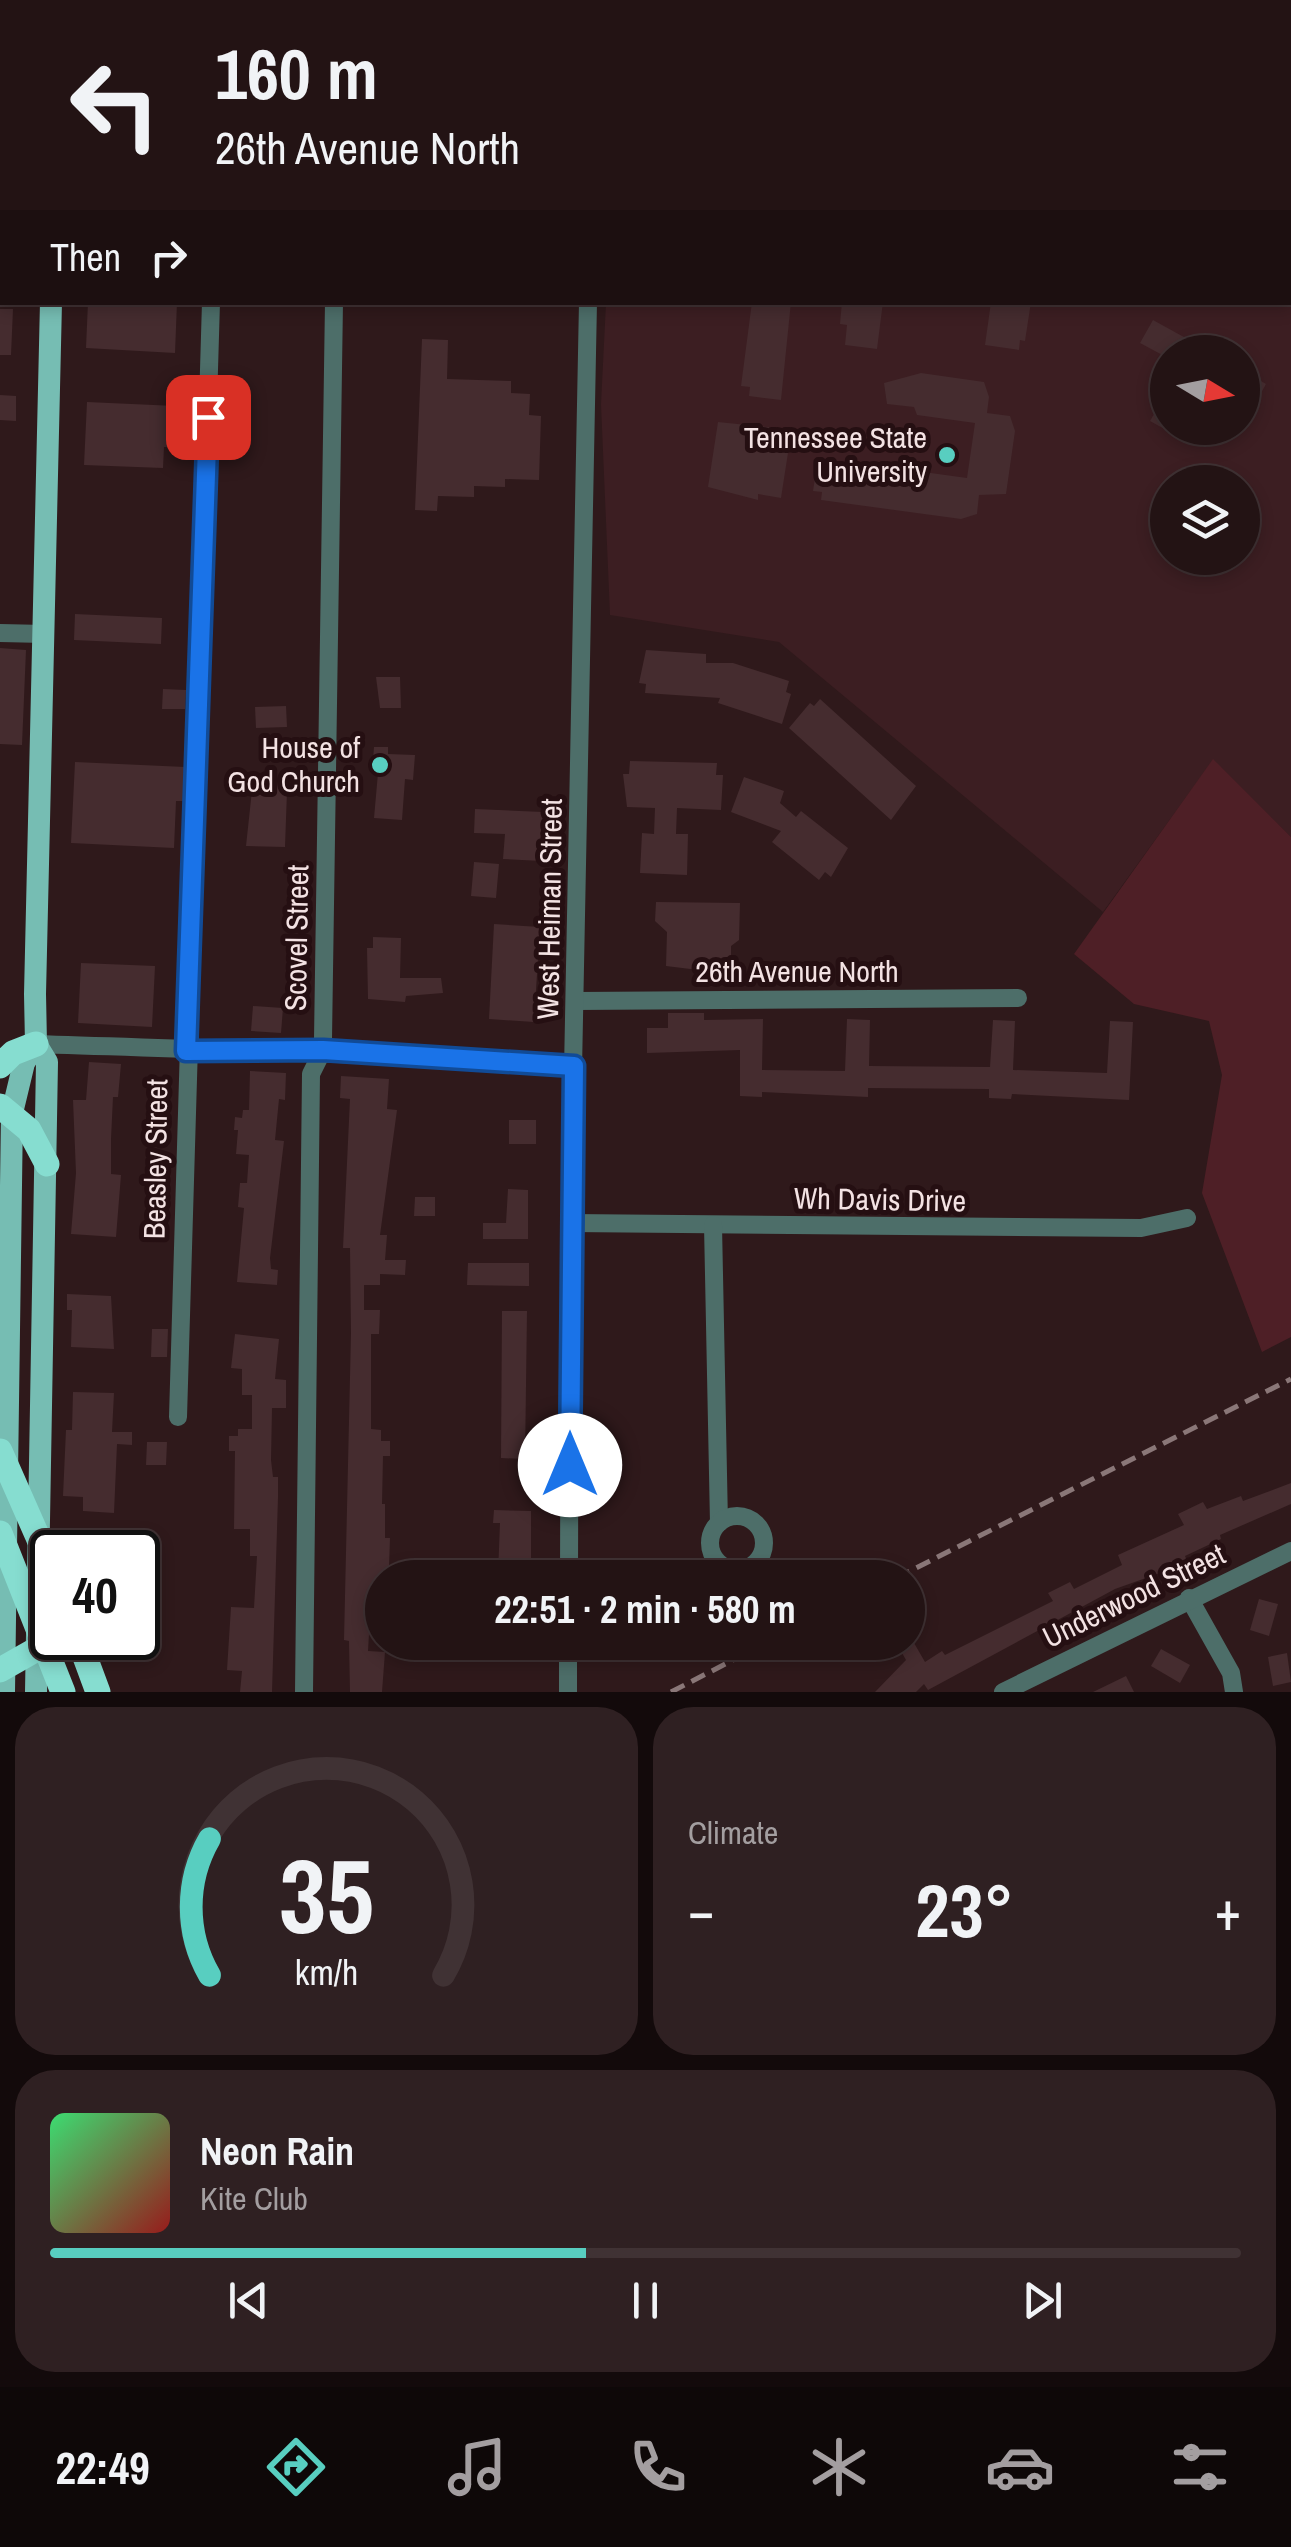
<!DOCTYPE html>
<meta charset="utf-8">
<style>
:root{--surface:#231314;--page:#2f2022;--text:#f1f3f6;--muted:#a39ea0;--line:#403234;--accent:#58cec0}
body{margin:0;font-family:"Archivo Narrow",sans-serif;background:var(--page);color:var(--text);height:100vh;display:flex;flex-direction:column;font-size:38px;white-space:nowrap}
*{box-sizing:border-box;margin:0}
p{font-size:32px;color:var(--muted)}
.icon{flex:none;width:55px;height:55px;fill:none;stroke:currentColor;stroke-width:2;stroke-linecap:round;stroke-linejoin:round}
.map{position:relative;height:1692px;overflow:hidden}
.panel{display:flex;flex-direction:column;gap:15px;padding:15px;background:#130a0b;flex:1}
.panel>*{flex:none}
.hud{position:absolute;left:0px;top:0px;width:1292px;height:305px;box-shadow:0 5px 15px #0003,0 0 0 2px var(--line);background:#231314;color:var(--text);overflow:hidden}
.needle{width:65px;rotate:100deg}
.tools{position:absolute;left:1150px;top:335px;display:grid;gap:20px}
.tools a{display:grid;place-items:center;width:110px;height:110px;border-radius:50%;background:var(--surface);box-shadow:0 5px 15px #0003,0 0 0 2px var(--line);font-size:50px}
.speed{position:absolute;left:30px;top:1530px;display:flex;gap:20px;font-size:50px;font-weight:700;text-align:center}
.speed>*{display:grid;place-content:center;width:130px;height:130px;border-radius:50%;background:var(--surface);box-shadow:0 5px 15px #0003,0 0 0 2px var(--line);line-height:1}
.speed .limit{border:5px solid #111;border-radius:15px;background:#fff;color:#111}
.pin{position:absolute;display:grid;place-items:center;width:85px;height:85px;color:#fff;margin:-42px;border-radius:20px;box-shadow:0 5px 15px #0006}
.me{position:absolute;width:110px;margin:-55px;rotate:0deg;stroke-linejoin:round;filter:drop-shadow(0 0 8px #0008)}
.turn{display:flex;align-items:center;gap:35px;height:210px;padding:0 50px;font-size:45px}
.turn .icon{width:130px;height:130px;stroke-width:2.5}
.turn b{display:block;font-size:70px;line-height:85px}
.then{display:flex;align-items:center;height:95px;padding:0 50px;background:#0003;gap:20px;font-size:38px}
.big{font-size:75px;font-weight:700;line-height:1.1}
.panel .tile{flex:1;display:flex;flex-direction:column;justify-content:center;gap:15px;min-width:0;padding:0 35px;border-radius:40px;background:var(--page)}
.panel .dial{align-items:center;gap:0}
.dial svg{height:260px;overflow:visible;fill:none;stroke:var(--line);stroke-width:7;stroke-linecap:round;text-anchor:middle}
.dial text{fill:var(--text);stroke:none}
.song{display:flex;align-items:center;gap:30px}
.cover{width:120px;height:120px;border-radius:15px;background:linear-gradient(135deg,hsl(140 70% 55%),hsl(0 70% 35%))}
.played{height:10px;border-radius:5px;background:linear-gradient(90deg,var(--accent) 45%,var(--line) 45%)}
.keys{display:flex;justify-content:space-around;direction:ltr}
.heat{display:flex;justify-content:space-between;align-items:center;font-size:55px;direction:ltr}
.panel .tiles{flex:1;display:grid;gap:15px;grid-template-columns:1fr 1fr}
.tile:last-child{grid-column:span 2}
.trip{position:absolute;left:365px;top:1560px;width:560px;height:100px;border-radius:50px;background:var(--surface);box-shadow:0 5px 15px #0003,0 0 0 2px var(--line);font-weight:700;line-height:100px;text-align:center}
.menu{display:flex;height:160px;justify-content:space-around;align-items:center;background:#0e0808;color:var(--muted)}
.menu .icon{width:70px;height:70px}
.menu .selected{color:var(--accent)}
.menu b{font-size:45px;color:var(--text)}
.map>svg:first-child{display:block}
</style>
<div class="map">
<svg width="1291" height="1692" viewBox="0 0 1291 1692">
<rect width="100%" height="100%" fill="#2f191b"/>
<!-- built -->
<path fill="#3c1e22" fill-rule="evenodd" d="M0,0H1291V837L1213,760L1103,912L779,642L610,615L601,404L606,303L1290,302V2H2L0,45ZM1168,352H1242V428H1168ZM1168,482H1242V558H1168Z"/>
<!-- green -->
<path fill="#4e1f26" d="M1213,759L1291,837V1337L1262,1352L1202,1193L1222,1075L1209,1021L1134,1004L1074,954Z"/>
<!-- building -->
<g fill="#452c2f">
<path d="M88,302H177L175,353L86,348Z"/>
<path d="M752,302H791L781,400L749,396L750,387L741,386Z"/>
<path d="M842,302H883L877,349L845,345L847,325L840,324Z"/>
<path d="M991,302H1031L1025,341L1020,340L1019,350L985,345Z"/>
<path d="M0,309H13L11,355H0Z"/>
<path d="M1153,320L1211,352H1168V358L1140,343Z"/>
<path d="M422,339L448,340L447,379L511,381V393L530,394L529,415L541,416L539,480L505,479V487L474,486V497L438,496L437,511L415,510Z"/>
<path d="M1242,370L1266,384L1254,406L1242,400Z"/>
<path d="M921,373L984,382L989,397L987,413L1010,416L1015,431L1006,494L979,495L977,514L961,519L821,500L822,492L813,491L818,459L888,469L892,477L909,470L967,478L975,423L917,415L914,407L887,404L884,383Z"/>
<path d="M1168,390V431L1150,421Z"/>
<path d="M0,395L16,396V421L0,420Z"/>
<path d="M87,402L176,406L174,447H164L163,468L84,465Z"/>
<path d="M718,422L786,429L785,439L790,440L781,498L758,494V500L708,487Z"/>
<path d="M75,614L162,618L161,644L74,640Z"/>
<path d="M0,648L26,650L22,745L0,744Z"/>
<path d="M646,650L706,654V663H733L789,681L786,692L791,694L782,724L718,703L720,698L645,693L646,684L639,683Z"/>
<path d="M376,677H400L401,708H380Z"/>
<path d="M163,689L186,690L185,709H162Z"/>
<path d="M820,699L916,786L891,820L789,728L810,703L814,706Z"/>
<path d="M286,706L287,727L256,728L255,707Z"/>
<path d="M374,747H388V754L415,755L413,780L405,779L402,820L374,818L378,773H372Z"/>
<path d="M630,761L717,763L716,775H723L721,810L677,808L676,834H688L687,875L640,873L642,833L654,834L655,808L627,807L623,774H629Z"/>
<path d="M75,762L185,767L184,801H176L174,848L71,843Z"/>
<path d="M744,777L784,791L780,803L796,817L801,811L848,848L831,877L825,872L819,880L772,842L781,831L731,812Z"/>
<path d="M253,781L281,782V791H287L285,847L246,846Z"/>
<path d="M475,809L543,812L541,861L503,859L505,834L474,833Z"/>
<path d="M474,862L499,864L496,898L471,896Z"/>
<path d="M656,902L740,903L739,940L731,946V974L666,966L667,932L655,921Z"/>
<path d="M494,924L540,927L534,1022L489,1019Z"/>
<path d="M373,937L401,938L400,978H441L443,993L406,996L405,1002L368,999L367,948H373Z"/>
<path d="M81,963L155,966L152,1027L78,1023Z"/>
<path d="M253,1006L283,1008L281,1033L251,1031Z"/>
<path d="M668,1013H704V1020L763,1019L762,1070L845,1071L847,1019L870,1020L869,1066L990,1067L993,1020L1015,1021L1013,1070L1107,1073L1110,1021L1133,1022L1129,1100L1012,1094L1011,1099L989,1098V1089L868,1088V1097L762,1092V1097L740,1096V1050L647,1053V1028H668Z"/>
<path d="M89,1062L121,1064L118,1097H113L111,1139V1174L121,1175L116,1237L71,1234L76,1173L73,1100H86Z"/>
<path d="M250,1071L286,1073L285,1100L279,1099L275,1140L284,1141L270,1258L271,1269L278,1270L277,1285L237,1282L244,1208L238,1207L240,1183H247L249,1155L236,1154L238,1130H234L235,1117L242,1118L243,1110H249Z"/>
<path d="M341,1076L389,1079L387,1109L397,1110L380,1235H387L385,1260H406L405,1275L380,1274V1285H364V1310H380L379,1334H371V1429L381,1430V1441H390V1456H383L382,1504H385V1538H390L389,1567L382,1578V1601L371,1600L368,1651L385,1652L382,1692H350L349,1641L344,1640L351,1333L350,1248H343L350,1099L340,1098Z"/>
<rect x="509" y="1120" width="27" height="24"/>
<path d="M508,1189L528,1190V1239H483V1223H506Z"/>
<path d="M415,1197H435V1216H414Z"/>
<path d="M468,1263H529V1286L467,1285Z"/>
<path d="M67,1294L111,1296L114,1349L71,1347L72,1310H67Z"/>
<path d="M502,1311H527L525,1459L501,1458Z"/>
<path d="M152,1329H168L167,1357H151Z"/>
<path d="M235,1334L279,1339L275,1379L286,1380V1408H272L271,1460L273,1477H278V1497L272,1692H240L242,1671L227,1670L231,1607L254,1608L257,1556H250V1529H234L235,1451H229V1436H238V1429H252V1395H242V1369L231,1368Z"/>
<path d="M73,1392L114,1393L112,1432H132V1445L117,1444L114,1513L83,1511V1497L63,1496L66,1430H72Z"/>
<path d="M147,1442H167L166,1465H146Z"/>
<path d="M1291,1483V1504L1220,1535L1221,1539L1185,1556L1188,1563L1115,1589L928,1690L924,1684L916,1692H875L906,1660L897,1644L908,1642L910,1636L925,1662L942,1651L945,1655L1053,1601L1048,1593L1070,1582L1074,1589L1122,1565L1118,1555L1184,1525L1178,1514L1203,1502L1207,1509L1241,1496L1243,1501Z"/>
<path d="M494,1510L531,1511V1575L498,1574L500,1523H493Z"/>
<path d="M1259,1599L1278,1604L1269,1636L1250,1630Z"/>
<path d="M1161,1649L1190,1665L1180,1683L1151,1666Z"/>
<path d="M1287,1653L1291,1682L1273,1686L1268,1657Z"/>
<path d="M1126,1676L1134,1692H1093Z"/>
</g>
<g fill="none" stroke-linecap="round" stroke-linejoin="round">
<!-- minor -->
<g stroke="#4d6e69" stroke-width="18">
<path d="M172,0V2"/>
<path d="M717,2L719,0"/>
<path d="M0,633L45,634"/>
<path d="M576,1001L1018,998"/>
<path d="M36,1044C216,1050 395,1054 574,1066"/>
<path d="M570,1223L1141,1228L1187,1218"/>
<path d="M713,1225L719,1523"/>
<path d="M178,1417L211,302"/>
<circle cx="737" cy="1543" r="27"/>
<path d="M569,1578L570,1223L588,302"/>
<path d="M1189,1598L1231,1673L1234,1692"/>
<path d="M304,1692L311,1074L323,1050V1039L334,302"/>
<path d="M568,1692V1642"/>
<path d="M1003,1692L1291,1551"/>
</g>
<!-- major -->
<g stroke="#76bdb3" stroke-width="22">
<path d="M0,179H2"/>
<path d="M1290,187H1291"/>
<path d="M4,1692L12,1113L24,1063L36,1044"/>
<path d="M36,1692L47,1062L36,1044L35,994L51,302"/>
</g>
<!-- highway -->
<g stroke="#86ddd0" stroke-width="25">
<path d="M0,1066L13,1053L36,1044"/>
<path d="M0,1106L29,1130L47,1164"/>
<path d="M78,1638L98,1692"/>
<path d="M0,1670L37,1649"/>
</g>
<!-- rail -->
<g stroke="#8a7778" stroke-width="5" stroke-dasharray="15 8" stroke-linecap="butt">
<path d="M896,1578L1291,1379"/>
<path d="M671,1692L768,1642"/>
</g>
<!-- highway-bridge -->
<g stroke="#86ddd0" stroke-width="25">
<path d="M0,1451L52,1569"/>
<path d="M0,1533L63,1692"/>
</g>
</g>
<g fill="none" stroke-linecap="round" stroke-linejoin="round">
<!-- route casing -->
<g stroke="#114b97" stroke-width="25">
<path id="route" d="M208,417L186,1051L323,1050L574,1066L570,1465"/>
</g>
<!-- route -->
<use href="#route" stroke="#1a73e8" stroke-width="18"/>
</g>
<!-- markers -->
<g fill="#58cec0" stroke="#250f12" stroke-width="4">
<circle cx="947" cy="455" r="10"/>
<circle cx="380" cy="765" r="10"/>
</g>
<g text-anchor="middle" stroke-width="10" stroke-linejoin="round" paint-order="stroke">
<!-- poi labels -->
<g font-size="30" fill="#f3e2e3" stroke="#250f12" text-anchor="end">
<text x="927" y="448">Tennessee State<tspan x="927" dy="34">University</tspan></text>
<text x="360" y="758">House of<tspan x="360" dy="34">God Church</tspan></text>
</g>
<!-- street labels -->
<g font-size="30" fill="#f3e2e3" stroke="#250f12">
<text transform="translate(550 909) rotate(-89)" y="10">West Heiman Street</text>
<text transform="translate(297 938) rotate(-89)" y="10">Scovel Street</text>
<text x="797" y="982">26th Avenue North</text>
<text transform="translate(156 1159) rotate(-89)" y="10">Beasley Street</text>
<text transform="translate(880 1200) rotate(1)" y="10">Wh Davis Drive</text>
<text transform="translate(1134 1596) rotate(-26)" y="10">Underwood Street</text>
</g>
</g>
</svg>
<div class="tools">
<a><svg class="needle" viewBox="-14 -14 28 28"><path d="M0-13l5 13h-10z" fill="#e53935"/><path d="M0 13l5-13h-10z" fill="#a39ea0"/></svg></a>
<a><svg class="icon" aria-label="layers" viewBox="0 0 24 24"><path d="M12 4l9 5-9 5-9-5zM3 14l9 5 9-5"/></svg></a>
</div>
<div class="speed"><div class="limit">40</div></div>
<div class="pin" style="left:208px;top:417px;background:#d93025"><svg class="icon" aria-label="arrive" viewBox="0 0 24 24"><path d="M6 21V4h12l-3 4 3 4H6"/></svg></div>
<svg class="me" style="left:570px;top:1465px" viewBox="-20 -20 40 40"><circle r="19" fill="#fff"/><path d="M0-13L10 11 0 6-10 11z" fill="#1a73e8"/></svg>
<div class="trip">22:51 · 2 min · 580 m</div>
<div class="hud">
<div class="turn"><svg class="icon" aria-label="left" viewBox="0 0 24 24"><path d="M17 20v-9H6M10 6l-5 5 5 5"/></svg><div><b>160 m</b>26th Avenue North</div></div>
<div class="then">Then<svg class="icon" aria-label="right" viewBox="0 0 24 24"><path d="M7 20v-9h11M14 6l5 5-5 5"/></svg></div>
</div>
</div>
<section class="panel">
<div class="tiles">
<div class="tile dial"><svg viewBox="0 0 100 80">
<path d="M14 69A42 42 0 1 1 86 69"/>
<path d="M14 69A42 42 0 0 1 14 27" stroke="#58cec0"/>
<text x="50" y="56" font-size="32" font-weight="700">35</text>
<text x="50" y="72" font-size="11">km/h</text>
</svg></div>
<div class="tile"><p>Climate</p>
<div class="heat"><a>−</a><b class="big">23°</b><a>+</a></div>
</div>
<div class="tile">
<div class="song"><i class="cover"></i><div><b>Neon Rain</b><p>Kite Club</p></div></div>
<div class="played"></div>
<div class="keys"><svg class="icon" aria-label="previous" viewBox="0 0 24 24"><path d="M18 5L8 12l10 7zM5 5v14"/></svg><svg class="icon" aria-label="pause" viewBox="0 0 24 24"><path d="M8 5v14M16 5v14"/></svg><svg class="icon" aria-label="next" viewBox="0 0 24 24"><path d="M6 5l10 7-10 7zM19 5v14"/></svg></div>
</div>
</div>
</section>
<nav class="menu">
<b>22:49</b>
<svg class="icon selected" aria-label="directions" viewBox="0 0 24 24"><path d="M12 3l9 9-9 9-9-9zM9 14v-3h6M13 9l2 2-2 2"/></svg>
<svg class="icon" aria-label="music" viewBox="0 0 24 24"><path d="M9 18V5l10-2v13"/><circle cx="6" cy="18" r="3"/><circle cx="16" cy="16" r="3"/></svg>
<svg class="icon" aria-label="phone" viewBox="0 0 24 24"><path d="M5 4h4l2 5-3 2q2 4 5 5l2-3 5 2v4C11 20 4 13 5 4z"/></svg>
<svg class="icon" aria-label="climate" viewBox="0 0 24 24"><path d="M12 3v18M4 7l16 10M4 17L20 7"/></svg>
<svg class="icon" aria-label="car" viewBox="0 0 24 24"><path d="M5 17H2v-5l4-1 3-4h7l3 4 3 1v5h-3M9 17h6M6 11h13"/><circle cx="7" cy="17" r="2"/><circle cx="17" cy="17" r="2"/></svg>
<svg class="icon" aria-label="filters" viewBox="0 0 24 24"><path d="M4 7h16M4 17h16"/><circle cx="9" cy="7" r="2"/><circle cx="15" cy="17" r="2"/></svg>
</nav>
